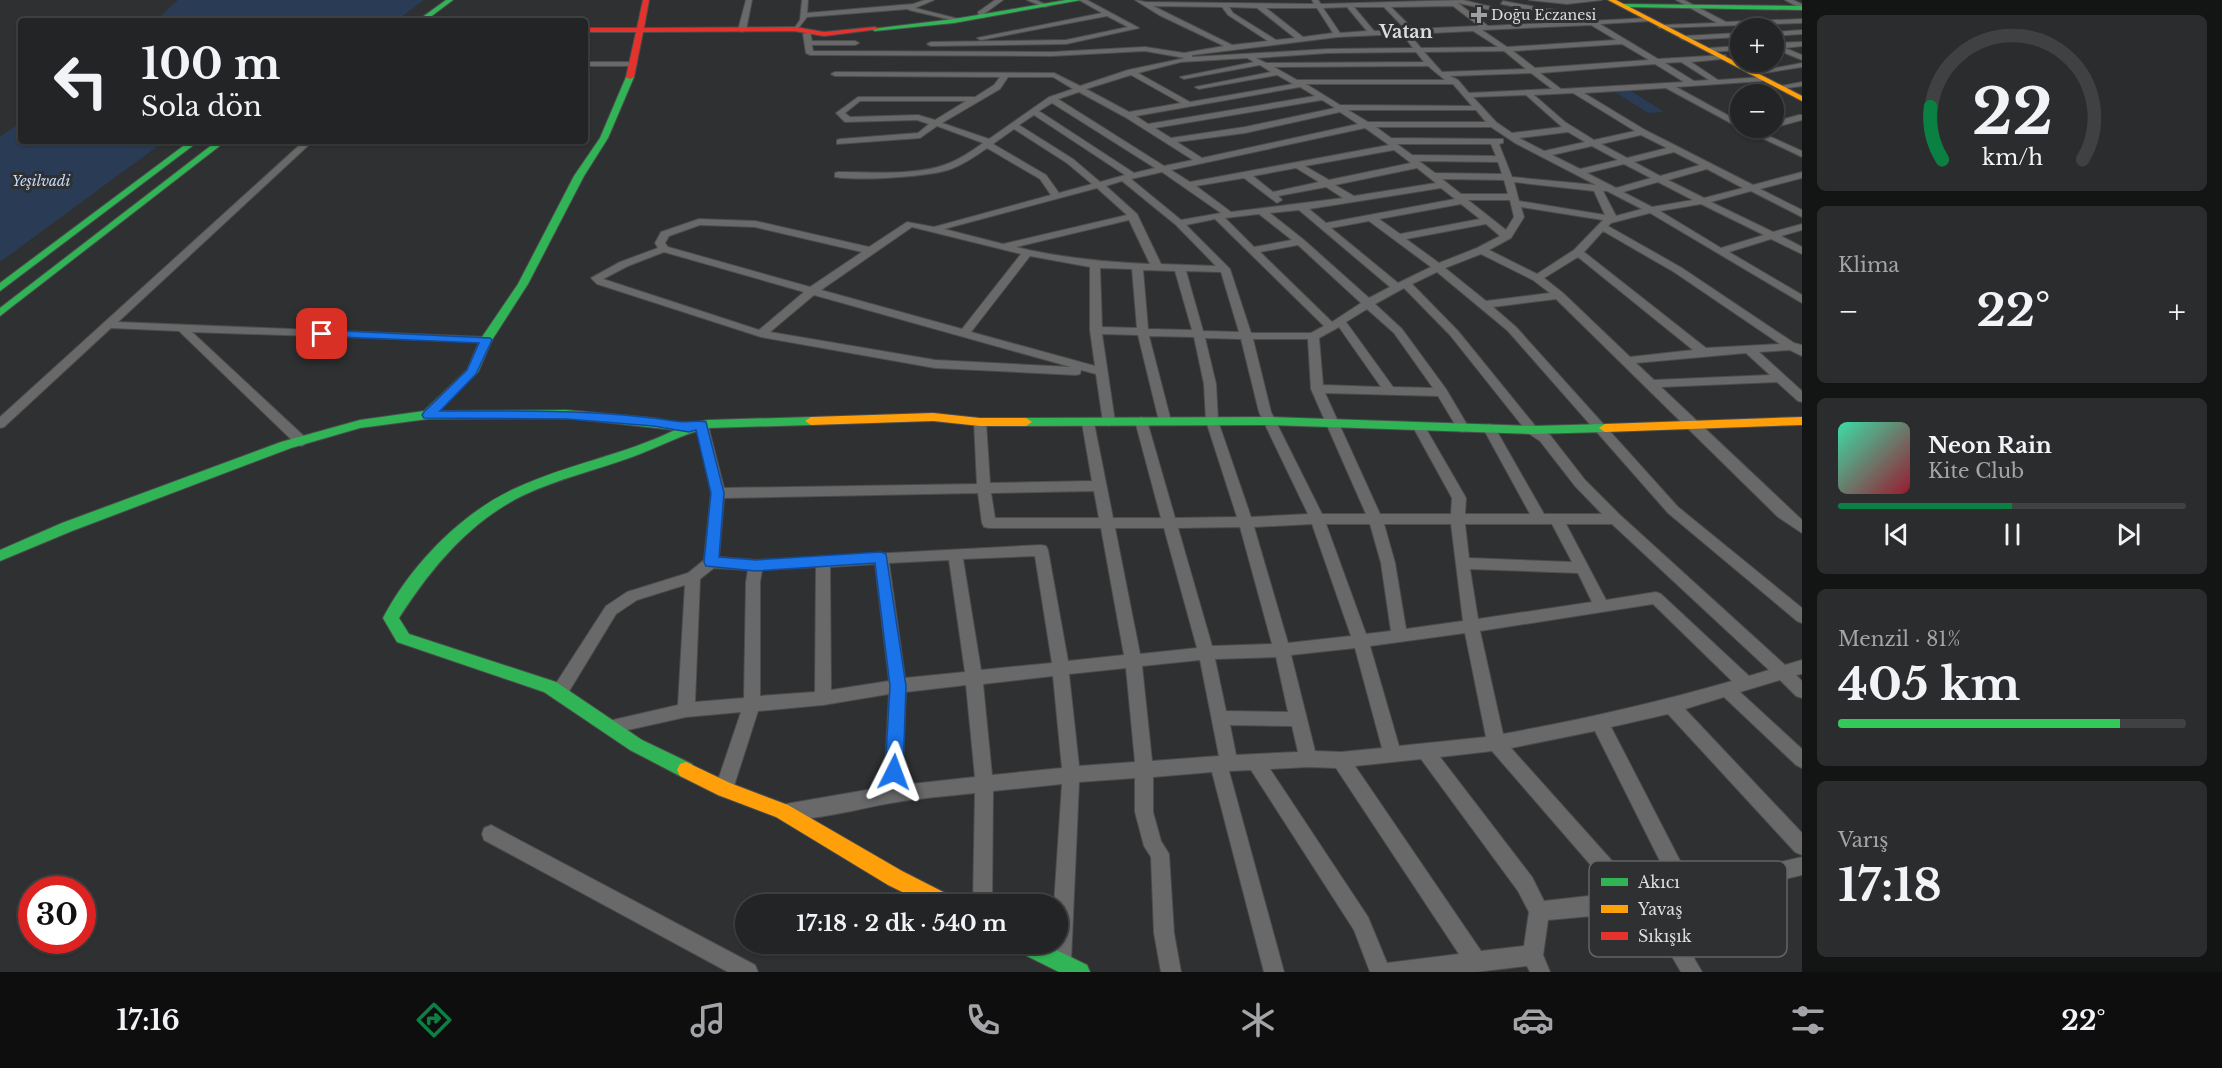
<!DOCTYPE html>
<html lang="tr">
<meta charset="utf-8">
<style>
:root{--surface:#232425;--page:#2b2c2d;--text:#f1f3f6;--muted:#a3a4a7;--line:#404142;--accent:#0b8043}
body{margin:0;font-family:"Libre Baskerville",serif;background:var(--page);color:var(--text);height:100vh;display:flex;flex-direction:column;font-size:22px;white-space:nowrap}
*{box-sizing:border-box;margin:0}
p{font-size:20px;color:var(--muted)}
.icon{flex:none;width:33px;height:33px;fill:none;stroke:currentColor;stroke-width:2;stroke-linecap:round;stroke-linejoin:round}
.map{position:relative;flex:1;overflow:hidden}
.details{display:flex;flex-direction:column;gap:15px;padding:15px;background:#131414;width:420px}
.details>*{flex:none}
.guide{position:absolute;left:18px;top:18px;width:570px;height:126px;border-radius:6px;box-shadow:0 2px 4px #0004,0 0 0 2px var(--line);background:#232425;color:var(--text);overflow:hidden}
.tools{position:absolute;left:1730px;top:18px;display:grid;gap:12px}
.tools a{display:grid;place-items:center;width:54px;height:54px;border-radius:50%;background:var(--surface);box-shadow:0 2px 4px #0004,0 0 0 2px var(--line);font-size:30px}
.speed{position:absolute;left:18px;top:876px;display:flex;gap:12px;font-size:30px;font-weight:700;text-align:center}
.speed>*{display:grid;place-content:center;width:78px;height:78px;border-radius:50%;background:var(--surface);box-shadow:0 2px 4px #0004,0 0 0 2px var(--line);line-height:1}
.speed .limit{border:9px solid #d22;background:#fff;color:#111}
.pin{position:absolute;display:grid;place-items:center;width:51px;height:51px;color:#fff;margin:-26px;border-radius:12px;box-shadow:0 3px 9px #0006}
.me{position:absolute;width:66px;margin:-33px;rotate:3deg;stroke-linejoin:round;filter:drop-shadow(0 0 4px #0008)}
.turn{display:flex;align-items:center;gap:21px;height:126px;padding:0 24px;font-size:27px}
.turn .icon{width:78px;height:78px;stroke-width:2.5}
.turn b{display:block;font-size:42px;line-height:51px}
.big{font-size:45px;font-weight:800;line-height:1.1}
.details .widget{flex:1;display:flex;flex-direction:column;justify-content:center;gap:9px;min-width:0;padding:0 21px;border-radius:9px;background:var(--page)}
.details .dial{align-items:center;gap:0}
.dial svg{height:156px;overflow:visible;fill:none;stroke:var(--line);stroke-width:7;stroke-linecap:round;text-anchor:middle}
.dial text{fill:var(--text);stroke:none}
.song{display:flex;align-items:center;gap:18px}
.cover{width:72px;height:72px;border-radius:9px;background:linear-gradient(135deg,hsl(160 70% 55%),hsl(350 70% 35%))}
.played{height:6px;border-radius:3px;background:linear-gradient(90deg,var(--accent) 50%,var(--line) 50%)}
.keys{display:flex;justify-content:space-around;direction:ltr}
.heat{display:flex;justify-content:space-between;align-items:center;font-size:33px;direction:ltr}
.charge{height:9px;border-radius:4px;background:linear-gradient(90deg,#34c759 81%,var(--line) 0)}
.trip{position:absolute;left:735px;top:894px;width:333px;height:60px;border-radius:30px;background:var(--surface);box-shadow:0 2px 4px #0004,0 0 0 2px var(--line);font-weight:800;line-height:60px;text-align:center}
.tabs{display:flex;height:96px;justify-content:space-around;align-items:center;background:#0e0e0f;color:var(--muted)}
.tabs .icon{width:42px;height:42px}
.tabs .current{color:var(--accent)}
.tabs b{font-size:27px;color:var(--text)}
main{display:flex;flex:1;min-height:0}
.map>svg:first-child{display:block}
</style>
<main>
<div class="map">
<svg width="1802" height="972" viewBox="0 0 1802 972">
<rect width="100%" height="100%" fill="#2f3031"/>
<!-- green -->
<g fill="#2a3b55">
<path d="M178,0H424L396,21H155Z"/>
<path d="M1631,91L1664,112L1648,113L1615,92Z"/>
<path d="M21,122V141H158L156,143H162L0,262V137Z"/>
</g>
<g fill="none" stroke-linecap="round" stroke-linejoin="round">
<!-- street casing -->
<g stroke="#4b4c4d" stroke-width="2">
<g id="street">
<path d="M746,0H752L746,30L742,32L738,30Z"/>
<path d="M802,0H808L807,13L913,4L925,0H934L915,8L963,20L960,22L909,10L908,9L807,17L797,30H793L800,20Z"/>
<path d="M995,0H1003L984,14L983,18H979L978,12Z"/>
<path d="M1027,0H1036L1049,6L1044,7Z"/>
<path d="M1079,0H1087L1139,28L1066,44L931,46L927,44L931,42L1066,40L1128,27L1107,16L981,40L977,38L1102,13Z"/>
<path d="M1135,0L1146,2L1314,4L1312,0H1318L1321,4L1463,0L1517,13L1514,15L1458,3L1488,26L1649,18L1651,21L1600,24L1658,59L1725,55L1726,57L1722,59L1691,62L1718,80L1763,77L1767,79L1763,81L1676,87L1740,122V128L1666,88L1584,93L1645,130L1753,185L1802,172V178L1760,189L1802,210V217L1751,191L1711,202L1773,232L1802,224V230L1781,236L1802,247V254L1771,239L1729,252L1802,295V303L1650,213L1611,223L1608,226L1682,268L1794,343L1802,345V356L1790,350L1759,352L1802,391V402L1798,401L1777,382L1661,387L1802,520V533L1778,517L1556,299L1493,307L1516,327L1678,507L1802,608V623L1797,621L1668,513L1508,331L1437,272L1412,284L1458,331L1536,427L1550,435L1585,480L1620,515L1785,665L1802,660V674L1796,675L1802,681V698L1796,696L1780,680L1740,692L1802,749V768L1796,765L1724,697L1685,709L1802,833V855L1795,852L1668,714L1611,727L1691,882L1802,857V875L1686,903L1664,906L1702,972H1681L1644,908L1636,912L1548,920L1543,955L1550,972H1530L1527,966L1476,972H1370L1354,930L1251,770L1229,771L1284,972H1264L1212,772L1153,777V812L1161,841L1169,854L1174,933L1181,972H1161L1154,933L1151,857L1144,846L1135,812V778L1079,782L1071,961L1068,968L1061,971L1054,968L1051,961L1052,944H1058V904H1054L1062,784L993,791L992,904H973L975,793C947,796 918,798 891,803C865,807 801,825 780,817L777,811L780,805L884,787L889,694L823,705L758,711L733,789L730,795L724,797L718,795L715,789L741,712L686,717L610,734L604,732L602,727L604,722L678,705L685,585L637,600L616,614L565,698L559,700L553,698L551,693L553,688L606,606L627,592L688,573L704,560L711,493L696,425L702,421L708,425L724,488L977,484L974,422L980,418L986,422L990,483L1092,481L1082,423L1088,419L1094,423L1113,518H1161L1135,421L1141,417L1147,421L1175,518L1237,517L1206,421L1204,384L1194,337L1149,336L1171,421L1165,425L1159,421L1138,335L1102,334L1115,422L1109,426L1103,422L1096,374L1081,370L1080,374L1076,375L935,368L761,337L597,284L591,278L620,262L658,248L655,243L661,232L699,219L755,221L869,247L907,222L934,227L1051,195L1040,179L987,148C976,156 964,164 951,169C929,177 858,181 835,177V173L838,172C871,172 916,176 947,164C960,159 972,151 983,143L937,126L920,138L837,144V140L840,139L918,133L929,124L917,120L845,122L836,113L858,97H975L994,85L1000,77L835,76L831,74L835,72L1054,73L1080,86L1128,70L1185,58L1145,51L1051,56L810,55L806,53L803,34L810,32L812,41H855L859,43L855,45H812L813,51L1051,52L1145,47L1184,53L1224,46L1159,15ZM1153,6L1222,7L1228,15L1268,41L1232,45ZM1453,6L1479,26L1413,29L1391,7ZM1229,7L1257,8L1295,38L1276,40L1233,13ZM1347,7L1367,31L1340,33L1323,8ZM1354,7H1384L1406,30L1374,31ZM1266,8H1317L1333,33L1303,37ZM1591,25L1616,40L1507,47L1482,30ZM1473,31L1498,47L1421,48L1409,34ZM1402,34L1413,48L1328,49L1192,57V55L1338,37ZM1622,44L1649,60L1535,68L1513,51ZM1504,51L1526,69L1442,72L1424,52ZM1416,52L1424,62L1266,63L1256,58L1328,53ZM1247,58L1254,62L1180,77L1184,79L1260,65L1271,72L1195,87L1199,89L1277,75L1293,84L1190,102L1138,73L1181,62ZM1681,62L1709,80L1694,81L1665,63ZM1655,64L1684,82L1561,89L1540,73ZM1428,66L1445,80H1297L1274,67ZM1531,73L1552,89L1469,93L1458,80L1450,76ZM1131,75L1181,103L1129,112L1086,89ZM1008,77H1053L1073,89L1049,97L989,139L942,123L1000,89ZM1306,84H1453L1472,106L1340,105ZM1300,87L1315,96L1148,124L1136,116ZM1079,92L1125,117L1193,160L1164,166L1058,99ZM1573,93L1635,131L1594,140L1565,122L1534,95ZM1526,95L1562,127L1512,133L1496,122L1473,97ZM1322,100L1335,108L1245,127L1171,138L1155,128ZM860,101H966L935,120L918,115L850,117L845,113ZM1052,103L1155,168L1134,173L1039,111ZM1348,110H1476L1486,122H1368ZM1340,112L1358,124L1202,158L1177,142L1245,133ZM1034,115L1125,175L1100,182L1073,159L1019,125ZM1376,127H1491L1515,143L1596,185L1512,177L1499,144L1503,143V139L1391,138ZM1365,128L1389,145L1190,182L1171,170ZM1014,129L1067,163L1092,184L1059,193L1046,175L993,144ZM1568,132L1585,142L1544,151L1519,138ZM1641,135L1667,148L1627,158L1601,144ZM1397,144H1491L1496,156L1412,155ZM1592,146L1618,160L1580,169L1552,155ZM1394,150L1411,163L1329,180L1305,166ZM1674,152L1700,165L1660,176L1634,162ZM1419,161L1498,162L1502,174L1435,173ZM1624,164L1651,178L1616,188L1587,173ZM1296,168L1319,182L1273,192L1253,176ZM1417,168L1436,183L1354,196L1335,185ZM1707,169L1743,188L1704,198L1668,180ZM1162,172L1221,213L1181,220L1131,179ZM1244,178L1277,203L1282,200L1278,196L1326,187L1343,198L1231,212L1196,186ZM1442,179L1504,180L1508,194H1461ZM1122,181L1176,225L1216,266L1161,264L1137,214L1106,186ZM1514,182L1594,191L1605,215L1519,201ZM1658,182L1693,200L1652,207L1623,192ZM1097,188L1127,215L1003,244L944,229ZM1441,188L1455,199L1326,223L1309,209ZM1603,191H1607L1642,209L1616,216ZM1468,200H1510L1514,217L1506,230ZM1461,204L1480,219L1400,234L1379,219ZM1701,204L1764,235L1721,248L1660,211ZM1521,207L1603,220L1574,250L1537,274L1489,250L1511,238L1524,217ZM1299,210L1390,287L1369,298L1304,240L1270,213ZM1259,214L1292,240L1254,247L1225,218ZM1215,219L1324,326L1311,333H1251L1230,269L1186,225ZM1129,220L1150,264C1104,262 1061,258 1016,247ZM1369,221L1431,267L1398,283L1331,228ZM1486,224L1500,236L1477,248L1439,263L1406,239ZM700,225L755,227L862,252L810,287L668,247L665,243L669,236ZM912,227L1021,254L962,329L821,290ZM1603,231L1674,272L1780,344L1706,348L1584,252ZM1298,245L1361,303L1332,322L1260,252ZM664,252L804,292L759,330L603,279L628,266ZM1481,254L1533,280L1550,293L1486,301L1445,268ZM1030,256L1090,267V330L1095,366L971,332ZM1578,257L1693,350L1630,357L1563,293L1544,278ZM1100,268L1132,269L1137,328L1102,327ZM1143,270L1175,271L1192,330L1148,329ZM1186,271L1221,272L1239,332L1203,331ZM1404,288L1450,335L1528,433L1540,441L1575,486L1602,514H1544L1495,428L1489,424L1483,428L1530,514H1465L1466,498L1425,427L1419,423L1413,427L1452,498L1451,514H1380L1325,393L1438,396L1459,431L1463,432L1469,428L1446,389L1402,329L1375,304ZM814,295L1071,367L935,360L770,332ZM1367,309L1394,333L1433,388L1393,387L1346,322ZM1339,327L1381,387L1323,385L1319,338ZM1205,338L1241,339L1259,412L1308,514L1251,517L1218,421L1216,384ZM1253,339H1308L1311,389L1366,514H1322L1271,412ZM1746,353L1770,375L1654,380L1636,363ZM1094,491L1099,518H995L991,493ZM978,493L982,523L984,527L989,528H1101L1124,655L1068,661L1048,550L1046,546L1041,545L756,560L719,557L724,498ZM1312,524L1351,636L1288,643L1254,527ZM1326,524H1370L1381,563L1391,631L1366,634ZM1384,524H1451L1463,621L1406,629L1395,563ZM1465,524H1552L1572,562L1469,558ZM1566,524H1612L1769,670L1749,676L1661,594L1656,592L1606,600ZM1240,527L1272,644L1212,646L1178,528ZM1115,528H1164L1197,648L1140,654ZM1035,556L1052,663L981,670L963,559ZM949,560L965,672L905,678L889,563ZM875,564L889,681L831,690L830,567ZM816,567L815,692L760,696V582L762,570ZM714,568L748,570L746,582L744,698L695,702L700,579ZM1470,569L1578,573L1592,602L1478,619ZM1653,604L1732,681C1656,703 1580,720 1503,734L1480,631ZM1465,633L1486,737L1399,746L1370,646ZM1355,648L1382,748L1341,752L1315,751L1291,655ZM1276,657L1288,712L1226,711L1215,659ZM1200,660L1219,756L1152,761L1142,666ZM1126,668L1135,762L1079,766L1069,674ZM1053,676L1062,768L992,775L983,684ZM966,685L975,777L902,785L906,692ZM1230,725L1292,726L1298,752L1236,755ZM1595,731L1672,885L1639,891L1511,748ZM1492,751L1615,893L1544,901L1532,877L1440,757ZM1421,759L1518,891L1529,912L1524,946L1481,951L1355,766ZM1308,767L1336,768L1459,954L1387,963L1368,917L1270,769Z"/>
<path d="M1529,0H1602L1567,4Z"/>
<path d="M1676,0H1684L1726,22L1802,19V23L1660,28L1658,27L1662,25L1717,23Z"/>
<path d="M1785,0H1793L1802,4V9Z"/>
<path d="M1503,1L1547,9L1581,12L1584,14L1581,16L1547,13L1501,4Z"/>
<path d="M1802,30V34L1773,36V32Z"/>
<path d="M1740,33V37L1684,40L1680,38L1684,36Z"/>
<path d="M1802,42V46L1785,48L1802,55V60L1773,48V43Z"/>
<path d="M1740,46V50L1709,52L1705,50L1709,48Z"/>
<path d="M585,62H633L637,64L633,66H585Z"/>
<path d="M1802,63V67L1752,75L1748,73Z"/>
<path d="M1802,82V86L1780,89L1776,87Z"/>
<path d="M1799,115H1802V120L1776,127L1773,128V122Z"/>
<path d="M1741,128H1751L1802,151V157Z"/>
<path d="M304,141H313L118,322L486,337L492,340L490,342L192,332L307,439L308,442L302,446L297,445L179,331L111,328L4,427L0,428V417Z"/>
<path d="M491,825L755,965L758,972H728L484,840L482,834L484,828Z"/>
</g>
</g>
<!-- fast casing -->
<g stroke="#4b4c4d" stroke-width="2">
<g id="fast">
<path d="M446,0H453L425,21H417Z"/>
<path d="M1066,0H1081L954,23L875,31L871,29L954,19Z"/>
<path d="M1623,4L1802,6V10L1625,7Z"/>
<path d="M630,75L634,77L608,138L584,176L528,284L492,340L478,372L439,411L566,410L653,418L689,424L708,420L811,417L817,421L811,425L708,428C682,434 657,448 632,457C596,470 558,479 524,495C470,521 431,568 399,618L409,634L556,682L642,740L692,764L695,770L692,776L686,778L680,776L630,750L544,692L397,642L383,618C411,565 461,513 516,488C567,464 624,455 675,430L566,418L428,419L360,428L291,448L72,531L0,561V550L62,523L281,442L360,420L424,411L467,370L480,340L518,284L574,176L600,138L626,77Z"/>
<path d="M190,141H199L0,291V283Z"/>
<path d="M217,141H226L0,316V308Z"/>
<path d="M1269,417L1532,426L1605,424L1611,428L1605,432L1532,434L1269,425L1026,426L1020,422L1026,418Z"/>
<path d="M1014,944H1044L1087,965L1090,972H1059L1017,951Z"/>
</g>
</g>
<!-- slow casing -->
<g stroke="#4b4c4d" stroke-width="2">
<g id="slow">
<path d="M1608,0H1616L1802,96V101Z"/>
<path d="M933,413L980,418H1026L1032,422L1026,426H980L933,421L811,425L805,421L811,417Z"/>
<path d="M1802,417V425L1605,432L1599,428L1605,424Z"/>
<path d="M686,762L730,783L788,805L902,871L953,897L955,904H927L888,885L776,817L718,795L680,776L677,770L680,764Z"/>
</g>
</g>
<!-- jam casing -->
<g stroke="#4b4c4d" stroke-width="2">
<path id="jam" d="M643,0H649L644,28L795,27L824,32L875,27L879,29L824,36L794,31L643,32L634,77L630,79L626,77L636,32H585V28H637Z"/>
</g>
<!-- street -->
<use href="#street" fill="#69696a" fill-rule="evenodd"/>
<!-- fast -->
<use href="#fast" fill="#30b455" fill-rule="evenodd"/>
<!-- slow -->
<use href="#slow" fill="#ff9f0a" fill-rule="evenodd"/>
<!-- jam -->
<use href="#jam" fill="#e5322d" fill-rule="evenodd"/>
</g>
<!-- route -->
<path fill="#1a73e8" stroke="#114b97" stroke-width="1.5" d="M322,330L490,338L492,340L476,374L440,411C518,411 597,409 674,421C685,423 696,420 706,422L724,493L719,557L756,560L881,552L886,554L906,686L903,772L900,778L894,780L888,778L885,772L890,686L875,563L756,571L706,566L704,562L711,493L696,430L689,432L653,426L567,419L424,418L422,415L424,412L467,370L479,343L318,336L316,334Z"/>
<!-- markers -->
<path fill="#9fa0a1" stroke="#2e3032" stroke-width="2" d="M1476 6h6v6h6v6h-6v6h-6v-6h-6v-6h6z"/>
<g text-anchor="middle" stroke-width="6" stroke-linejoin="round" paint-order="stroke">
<!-- far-poi labels -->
<g font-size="14" fill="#dcddde" stroke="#2e3032" text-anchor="start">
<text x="1491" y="20">Doğu Eczanesi</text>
</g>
<!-- far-park labels -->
<g font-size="14" font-style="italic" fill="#c6dbfb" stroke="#2e3032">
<text x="41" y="186">Yeşilvadi</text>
</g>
<!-- far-district labels -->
<g font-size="18" font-weight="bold" fill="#dcddde" stroke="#2e3032">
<text x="1406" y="38">Vatan</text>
</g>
</g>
<!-- legend -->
<rect x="1589" y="861" width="198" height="96" rx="9" fill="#2e3032" stroke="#626466" stroke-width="1.5"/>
<rect x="1601" y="878" width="27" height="8" fill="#30b455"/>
<rect x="1601" y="905" width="27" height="8" fill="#ff9f0a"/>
<rect x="1601" y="932" width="27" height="8" fill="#e5322d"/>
<g font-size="16" fill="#dcddde">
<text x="1638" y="888">Akıcı</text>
<text x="1638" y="915">Yavaş</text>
<text x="1638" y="942">Sıkışık</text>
</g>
</svg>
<div class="tools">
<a>+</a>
<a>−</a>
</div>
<div class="speed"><div class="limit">30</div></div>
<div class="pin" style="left:322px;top:334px;background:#d93025"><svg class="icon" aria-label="arrive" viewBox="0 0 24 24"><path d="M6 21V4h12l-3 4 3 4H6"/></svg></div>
<svg class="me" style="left:894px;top:772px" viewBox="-20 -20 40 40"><path d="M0-17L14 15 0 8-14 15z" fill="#1a73e8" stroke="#fff" stroke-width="4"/></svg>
<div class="trip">17:18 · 2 dk · 540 m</div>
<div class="guide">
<div class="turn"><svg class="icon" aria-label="left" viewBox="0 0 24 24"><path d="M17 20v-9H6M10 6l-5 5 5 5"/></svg><div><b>100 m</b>Sola dön</div></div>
</div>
</div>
<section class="details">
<div class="widget dial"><svg viewBox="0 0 100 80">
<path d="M14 69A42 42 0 1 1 86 69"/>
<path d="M14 69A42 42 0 0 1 8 42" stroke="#0b8043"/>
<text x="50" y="56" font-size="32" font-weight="700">22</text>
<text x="50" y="72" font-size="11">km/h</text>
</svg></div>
<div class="widget"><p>Klima</p>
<div class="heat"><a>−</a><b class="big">22°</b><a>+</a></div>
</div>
<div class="widget">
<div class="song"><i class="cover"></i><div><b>Neon Rain</b><p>Kite Club</p></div></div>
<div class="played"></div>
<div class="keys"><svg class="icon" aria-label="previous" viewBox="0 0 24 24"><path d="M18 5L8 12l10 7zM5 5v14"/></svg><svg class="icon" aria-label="pause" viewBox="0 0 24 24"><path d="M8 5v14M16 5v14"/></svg><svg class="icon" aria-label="next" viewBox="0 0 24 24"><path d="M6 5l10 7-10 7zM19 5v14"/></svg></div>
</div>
<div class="widget"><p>Menzil · 81%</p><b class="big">405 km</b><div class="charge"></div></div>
<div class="widget"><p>Varış</p><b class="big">17:18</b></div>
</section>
</main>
<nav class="tabs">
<b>17:16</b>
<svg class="icon current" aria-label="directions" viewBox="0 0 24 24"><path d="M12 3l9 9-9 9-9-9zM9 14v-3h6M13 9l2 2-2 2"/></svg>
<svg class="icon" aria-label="music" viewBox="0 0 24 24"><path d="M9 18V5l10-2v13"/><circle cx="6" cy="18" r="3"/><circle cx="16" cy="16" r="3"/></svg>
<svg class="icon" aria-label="phone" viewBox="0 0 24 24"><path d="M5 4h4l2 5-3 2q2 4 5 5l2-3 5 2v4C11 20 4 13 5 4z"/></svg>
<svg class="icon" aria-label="climate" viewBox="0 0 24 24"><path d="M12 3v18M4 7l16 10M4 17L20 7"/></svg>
<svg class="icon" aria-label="car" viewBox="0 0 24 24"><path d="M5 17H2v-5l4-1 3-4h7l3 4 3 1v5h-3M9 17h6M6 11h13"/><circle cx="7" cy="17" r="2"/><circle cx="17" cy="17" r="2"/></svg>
<svg class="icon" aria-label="filters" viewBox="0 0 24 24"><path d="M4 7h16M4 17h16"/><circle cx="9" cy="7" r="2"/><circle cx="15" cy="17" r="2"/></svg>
<b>22°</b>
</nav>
